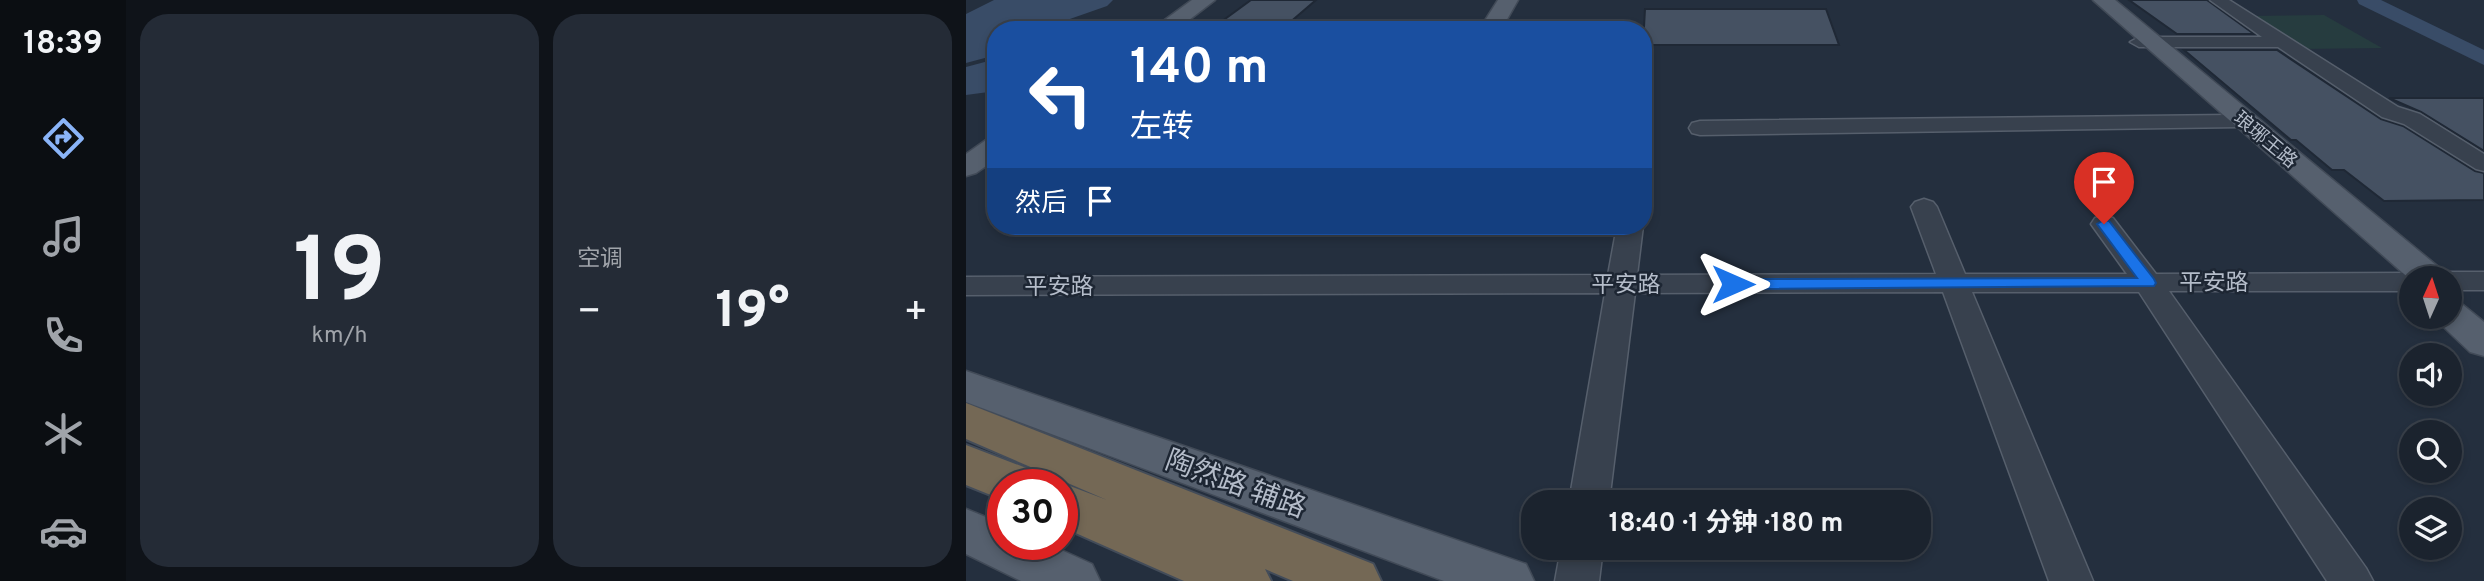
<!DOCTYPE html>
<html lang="zh">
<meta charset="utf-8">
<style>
:root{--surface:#1b232e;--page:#242b36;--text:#f1f3f6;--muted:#a0a4aa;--line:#39404a;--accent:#8ab4f8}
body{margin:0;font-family:Overpass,"Noto Sans SC",sans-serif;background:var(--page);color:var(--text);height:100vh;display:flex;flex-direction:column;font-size:26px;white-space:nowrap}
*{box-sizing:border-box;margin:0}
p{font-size:23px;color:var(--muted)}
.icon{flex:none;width:38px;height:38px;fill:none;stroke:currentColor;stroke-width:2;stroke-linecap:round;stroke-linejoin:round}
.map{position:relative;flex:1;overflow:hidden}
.sheet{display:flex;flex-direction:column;gap:14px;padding:14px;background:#0f1319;width:840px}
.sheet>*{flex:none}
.banner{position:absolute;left:21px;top:21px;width:665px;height:214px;border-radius:28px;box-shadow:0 4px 10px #0003,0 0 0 2px var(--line);background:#1a4fa0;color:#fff;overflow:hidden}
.needle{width:46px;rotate:3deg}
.tools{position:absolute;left:1433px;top:266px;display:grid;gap:14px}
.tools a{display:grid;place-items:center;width:63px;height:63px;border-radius:50%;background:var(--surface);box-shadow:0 4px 10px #0003,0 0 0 2px var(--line);font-size:35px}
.speed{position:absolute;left:21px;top:469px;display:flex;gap:14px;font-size:35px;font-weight:700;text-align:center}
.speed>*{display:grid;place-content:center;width:91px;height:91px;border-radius:50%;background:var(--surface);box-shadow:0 4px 10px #0003,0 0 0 2px var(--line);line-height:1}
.speed .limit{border:10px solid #d22;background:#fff;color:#111}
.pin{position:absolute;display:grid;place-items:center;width:60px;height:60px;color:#fff;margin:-72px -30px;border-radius:50% 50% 50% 0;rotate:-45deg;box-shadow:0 0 7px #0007}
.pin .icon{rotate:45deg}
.me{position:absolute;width:77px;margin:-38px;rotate:90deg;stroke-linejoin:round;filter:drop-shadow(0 0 5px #0008)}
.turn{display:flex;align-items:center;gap:24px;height:147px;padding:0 28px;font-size:32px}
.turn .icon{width:91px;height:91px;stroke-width:2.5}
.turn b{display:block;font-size:49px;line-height:60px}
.then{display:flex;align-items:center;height:66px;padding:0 28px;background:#0003;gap:14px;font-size:26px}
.big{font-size:52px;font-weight:700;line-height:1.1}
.sheet .card{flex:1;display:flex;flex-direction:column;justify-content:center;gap:10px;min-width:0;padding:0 24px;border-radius:28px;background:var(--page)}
.sheet .dial{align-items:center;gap:0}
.dial b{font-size:91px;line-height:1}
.heat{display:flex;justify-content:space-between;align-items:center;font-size:38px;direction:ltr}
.sheet .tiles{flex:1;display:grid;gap:14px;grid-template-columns:repeat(2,1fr)}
.trip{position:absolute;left:555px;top:490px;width:410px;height:70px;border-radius:28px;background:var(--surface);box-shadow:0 4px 10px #0003,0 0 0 2px var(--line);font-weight:700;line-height:70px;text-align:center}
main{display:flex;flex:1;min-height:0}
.dock{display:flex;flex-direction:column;width:126px;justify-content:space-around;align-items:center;background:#0b0e12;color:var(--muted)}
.dock .icon{width:49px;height:49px}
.dock .selected{color:var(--accent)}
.dock b{font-size:32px;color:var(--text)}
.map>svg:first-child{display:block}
</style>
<main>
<nav class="dock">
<b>18:39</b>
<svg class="icon selected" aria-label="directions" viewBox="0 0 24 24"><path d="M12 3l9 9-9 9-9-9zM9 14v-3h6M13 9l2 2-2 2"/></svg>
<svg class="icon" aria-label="music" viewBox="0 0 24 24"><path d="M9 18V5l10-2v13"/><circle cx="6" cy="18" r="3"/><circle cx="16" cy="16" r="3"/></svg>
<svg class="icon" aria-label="phone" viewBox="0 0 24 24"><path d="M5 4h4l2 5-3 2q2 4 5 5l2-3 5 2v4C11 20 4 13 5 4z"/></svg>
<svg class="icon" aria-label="climate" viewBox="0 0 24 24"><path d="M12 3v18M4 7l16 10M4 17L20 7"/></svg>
<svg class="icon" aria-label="car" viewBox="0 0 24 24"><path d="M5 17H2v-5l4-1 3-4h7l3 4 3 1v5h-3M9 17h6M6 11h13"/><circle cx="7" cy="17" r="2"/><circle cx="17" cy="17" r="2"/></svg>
</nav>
<section class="sheet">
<div class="tiles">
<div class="card dial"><b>19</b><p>km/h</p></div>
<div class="card"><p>空调</p>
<div class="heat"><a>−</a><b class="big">19°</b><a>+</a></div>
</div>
</div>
</section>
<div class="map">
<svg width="1518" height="581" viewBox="0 0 1518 581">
<rect width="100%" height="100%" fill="#242f3e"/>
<!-- green -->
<path fill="#263c3f" d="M1358,15L1416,48L1334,49L1283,16Z"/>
<!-- water -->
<g fill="#394c67">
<path d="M28,0H147L141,6L101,20L102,30H30V55L0,63V14Z"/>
<path d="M30,59V91L0,95V67Z"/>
</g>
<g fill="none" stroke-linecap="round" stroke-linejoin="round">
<!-- river -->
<path fill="#394c67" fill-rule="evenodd" d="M1391,0H1415L1518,50V65L1393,4Z"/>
</g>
<!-- building -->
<g fill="#455162" stroke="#1f2835" stroke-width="2">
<path d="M285,0H350L315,30H244Z"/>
<path d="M1163,0H1241L1288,34H1211Z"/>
<path d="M679,9H860L873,45H677Z"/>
<path d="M1218,50H1311L1415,119L1437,126L1509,171L1518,173V200L1418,201L1378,170H1366L1330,140H1325Z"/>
<path d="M1423,98H1518V151L1455,112Z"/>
</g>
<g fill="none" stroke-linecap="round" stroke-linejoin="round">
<!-- minor casing -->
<g stroke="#565f6c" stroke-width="3">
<g id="minor">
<path d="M1244,0H1263L1432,107L1454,114L1518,154V171L1510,169L1438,124L1416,117L1312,47H1173L1164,42L1173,37H1296Z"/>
<path d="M1265,115L1273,117L1276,122L1273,127L734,135L726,133L723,128L726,123L734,121Z"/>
<path d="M958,199L967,202L971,207L999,274H1161L1125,224L1129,218L1138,216L1147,218L1190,274L1446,273L1456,276L1458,278H1446V291H1203L1400,568L1407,581H1361L1173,292H1006L1127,581H1083L977,292L669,293L643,502H603L639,293L0,295V277L642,275L651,226H677L671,275L970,274L945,207L949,202Z"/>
<path d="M1484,272H1518V290H1484V278H1471L1474,275Z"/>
<path d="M595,548H637L633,581H589Z"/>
</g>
</g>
<!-- major casing -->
<g stroke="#414a57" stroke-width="3">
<g id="major">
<path d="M226,0H249L210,30H185Z"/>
<path d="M532,0H552L535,30H513Z"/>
<path d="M1127,0H1149L1476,270L1481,278H1446V281Z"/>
<path d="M30,138V159L10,173L0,176V154L20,140Z"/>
<path d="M1484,301L1497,305L1518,322V356L1504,352L1467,317H1484Z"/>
<path d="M0,371L560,564L568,581H478L0,402Z"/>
<path d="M0,509L37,524V544H82L126,564L134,581H55L0,554Z"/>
</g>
</g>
<!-- highway casing -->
<g stroke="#434c59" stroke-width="4">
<g id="highway">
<path d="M0,403L407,564L415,581H327L299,569L305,581H218L96,527V485H92L96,483L141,500L0,439Z"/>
<path d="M0,445L68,471L75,485H37V500L0,485Z"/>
</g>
</g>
<!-- minor -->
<use href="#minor" fill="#38414e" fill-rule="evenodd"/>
<!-- major -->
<use href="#major" fill="#56606e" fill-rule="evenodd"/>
<!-- highway -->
<use href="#highway" fill="#746855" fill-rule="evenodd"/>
</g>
<!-- route -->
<path fill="#1a73e8" stroke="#114b97" stroke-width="2" d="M1138,220L1143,221L1188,279L1190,283L1188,286L767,289L759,284L767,279L1171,278L1131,224Z"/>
<g text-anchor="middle" stroke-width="5" stroke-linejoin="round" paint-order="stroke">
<!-- far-street labels -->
<g font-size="19" fill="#b4bcc9" stroke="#1d2633">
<text transform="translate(1300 139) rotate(40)" y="7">琅琊王路</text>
</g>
<!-- street labels -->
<g font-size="23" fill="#b4bcc9" stroke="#1d2633">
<text x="1248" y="290">平安路</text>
<text x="660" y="292">平安路</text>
<text x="93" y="294">平安路</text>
</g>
<!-- near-street labels -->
<g font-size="28" fill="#b4bcc9" stroke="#1d2633">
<text transform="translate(270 483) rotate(20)" y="10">陶然路 辅路</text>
</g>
</g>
</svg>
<div class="tools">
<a><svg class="needle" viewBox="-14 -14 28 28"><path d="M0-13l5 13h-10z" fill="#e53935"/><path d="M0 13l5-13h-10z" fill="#a0a4aa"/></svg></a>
<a><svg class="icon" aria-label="sound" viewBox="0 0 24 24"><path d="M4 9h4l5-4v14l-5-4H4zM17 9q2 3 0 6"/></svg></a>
<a><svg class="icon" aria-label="search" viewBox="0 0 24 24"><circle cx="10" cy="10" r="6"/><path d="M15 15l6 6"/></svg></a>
<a><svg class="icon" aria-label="layers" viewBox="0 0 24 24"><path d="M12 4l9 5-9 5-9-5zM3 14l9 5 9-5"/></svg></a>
</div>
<div class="speed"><div class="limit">30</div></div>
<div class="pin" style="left:1138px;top:224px;background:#d93025"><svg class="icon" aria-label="arrive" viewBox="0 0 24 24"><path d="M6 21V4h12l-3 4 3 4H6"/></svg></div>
<svg class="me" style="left:767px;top:284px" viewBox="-20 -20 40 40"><path d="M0-17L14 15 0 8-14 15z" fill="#1a73e8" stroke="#fff" stroke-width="4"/></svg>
<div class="trip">18:40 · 1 分钟 · 180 m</div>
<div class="banner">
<div class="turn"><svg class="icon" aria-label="left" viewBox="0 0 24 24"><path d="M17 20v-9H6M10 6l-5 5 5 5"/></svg><div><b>140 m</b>左转</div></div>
<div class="then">然后<svg class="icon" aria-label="arrive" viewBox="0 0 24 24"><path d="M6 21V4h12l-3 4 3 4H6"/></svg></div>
</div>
</div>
</main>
